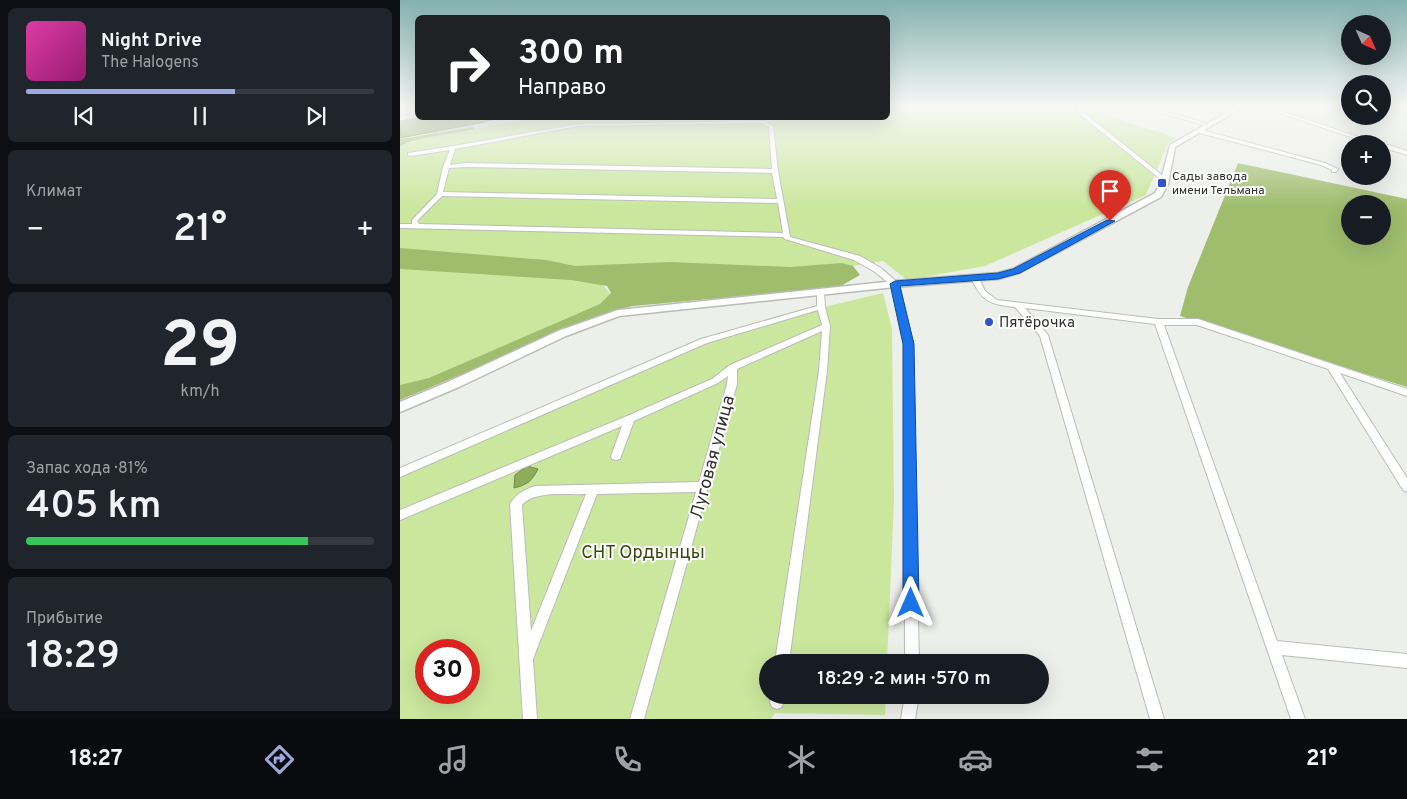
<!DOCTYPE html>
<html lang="ru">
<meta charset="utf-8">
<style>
:root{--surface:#171b24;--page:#20242c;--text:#f1f3f6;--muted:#9ea1a6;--line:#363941;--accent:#9aabe0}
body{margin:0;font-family:Overpass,sans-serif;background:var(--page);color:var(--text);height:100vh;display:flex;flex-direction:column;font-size:19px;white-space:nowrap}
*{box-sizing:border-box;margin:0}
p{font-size:16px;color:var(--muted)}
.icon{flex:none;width:28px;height:28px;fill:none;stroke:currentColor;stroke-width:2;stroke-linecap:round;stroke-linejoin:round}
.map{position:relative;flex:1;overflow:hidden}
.drawer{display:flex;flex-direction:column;gap:8px;padding:8px;background:#0d0f14;width:400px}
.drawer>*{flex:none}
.guide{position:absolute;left:15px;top:15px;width:475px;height:105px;border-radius:8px;box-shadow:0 5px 20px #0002;background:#202124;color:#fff;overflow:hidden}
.needle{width:32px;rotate:135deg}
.tools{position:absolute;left:941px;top:15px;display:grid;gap:10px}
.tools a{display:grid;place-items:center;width:50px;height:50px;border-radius:50%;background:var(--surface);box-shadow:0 5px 20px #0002;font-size:25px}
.speed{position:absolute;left:15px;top:639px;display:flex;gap:10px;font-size:25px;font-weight:700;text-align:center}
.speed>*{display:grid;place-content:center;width:65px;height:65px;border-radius:50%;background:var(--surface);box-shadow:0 5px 20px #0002;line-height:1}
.speed .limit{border:8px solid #d22;background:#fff;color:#111}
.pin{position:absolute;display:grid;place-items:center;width:42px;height:42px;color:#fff;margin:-51px -21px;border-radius:50% 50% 50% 0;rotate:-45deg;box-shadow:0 0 5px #0007}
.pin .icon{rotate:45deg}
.me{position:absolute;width:55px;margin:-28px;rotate:0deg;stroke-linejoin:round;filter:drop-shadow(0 0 4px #0008)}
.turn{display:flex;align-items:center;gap:18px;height:105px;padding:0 20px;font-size:22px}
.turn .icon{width:65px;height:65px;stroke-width:2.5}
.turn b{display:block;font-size:35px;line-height:42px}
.big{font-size:38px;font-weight:600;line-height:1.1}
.drawer .card{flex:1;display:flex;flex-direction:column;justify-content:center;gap:8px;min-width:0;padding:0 18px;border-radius:8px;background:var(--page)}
.drawer .dial{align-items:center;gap:0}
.dial b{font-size:65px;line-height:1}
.song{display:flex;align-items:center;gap:15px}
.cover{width:60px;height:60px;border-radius:8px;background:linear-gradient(135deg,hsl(320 70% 55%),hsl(320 70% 35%))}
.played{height:5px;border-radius:2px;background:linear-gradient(90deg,var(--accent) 60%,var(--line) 60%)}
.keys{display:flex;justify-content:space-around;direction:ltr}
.heat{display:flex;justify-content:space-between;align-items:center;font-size:28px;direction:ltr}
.charge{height:8px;border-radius:4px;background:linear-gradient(90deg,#34c759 81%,var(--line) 0)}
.trip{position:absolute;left:359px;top:654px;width:290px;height:50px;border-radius:25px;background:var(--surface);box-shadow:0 5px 20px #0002;font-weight:600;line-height:50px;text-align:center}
.tab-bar{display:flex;height:80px;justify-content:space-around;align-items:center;background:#090b0e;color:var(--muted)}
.tab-bar .icon{width:35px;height:35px}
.tab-bar .current{color:var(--accent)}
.tab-bar b{font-size:22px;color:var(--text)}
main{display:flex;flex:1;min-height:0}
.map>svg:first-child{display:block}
</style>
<main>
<section class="drawer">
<div class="card">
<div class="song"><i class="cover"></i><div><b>Night Drive</b><p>The Halogens</p></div></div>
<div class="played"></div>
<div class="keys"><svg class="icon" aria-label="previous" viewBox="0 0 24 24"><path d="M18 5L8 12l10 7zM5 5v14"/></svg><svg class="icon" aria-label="pause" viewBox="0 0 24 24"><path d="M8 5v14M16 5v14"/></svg><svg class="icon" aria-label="next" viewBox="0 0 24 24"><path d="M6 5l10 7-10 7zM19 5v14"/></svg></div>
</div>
<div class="card"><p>Климат</p>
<div class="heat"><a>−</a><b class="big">21°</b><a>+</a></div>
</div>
<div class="card dial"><b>29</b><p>km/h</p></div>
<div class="card"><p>Запас хода · 81%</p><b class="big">405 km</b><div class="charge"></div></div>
<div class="card"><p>Прибытие</p><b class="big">18:29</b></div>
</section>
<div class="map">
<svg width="1007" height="719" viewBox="0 0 1007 719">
<rect width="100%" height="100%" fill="#edefeb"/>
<!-- built -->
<path fill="#e1e5da" d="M871,107H950V116H982L983,107H1007V151Z"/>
<!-- green -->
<g fill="#cae79d" fill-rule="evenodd">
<path d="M488,107H681L777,138L768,143L746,195L585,266L507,280L483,261L453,266L200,281L214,299L9,389L0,391V147L4,141L136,118H488Z"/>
<path d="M483,293L492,329L494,502L487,662H368V695H486L485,715L375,713L371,719H0V476L286,350L382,317ZM26,650H69V692H26Z"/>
</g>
<!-- forest -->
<g fill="#9fbd6d" fill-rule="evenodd">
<path d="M73,127L74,129C59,133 8,138 0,147V139Z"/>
<path d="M838,163L1007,199V387L780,316L788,287ZM950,204H982V236H950Z"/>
<path d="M0,248L146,260L175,266L270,262L390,267L442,263L453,266L460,275L439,287L233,306L216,310L0,400V385L29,378L200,304L211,293L207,286L171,280L0,269Z"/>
</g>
<!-- water -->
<g fill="#8fac5c" stroke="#72874e">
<path d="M21,118H99L80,123L0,138V121Z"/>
<path d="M127,466L138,469C132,481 127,485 114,488L115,475Z"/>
</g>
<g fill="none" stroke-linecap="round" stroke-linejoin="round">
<!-- street casing -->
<g stroke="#babcb8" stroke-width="2">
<g id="street">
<path d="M676,107H680L682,111L768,180V182H764L678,113Z"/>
<path d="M742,107H750L811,125L807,126Z"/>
<path d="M803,107H811L831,113L829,114Z"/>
<path d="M862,107H869L979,144H971Z"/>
<path d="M364,121L373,126L378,171L390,237L460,256L481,268L499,284L512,344L519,662H505L504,344L491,285L475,272L454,260L385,239L383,237L0,228V224H12V220L37,194L43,167L50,150L10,156L8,155V153L53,146L178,124ZM363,123L369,127L372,169L66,163L50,165L55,149L178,126ZM66,167L372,173L377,199L43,192L49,168ZM42,196L378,203L383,233L19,224L17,221Z"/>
<path d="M798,129L925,163L938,169L936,172H932V170L921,165L796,132V130Z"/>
<path d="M982,143L1007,151V155L982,147V144H981Z"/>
<path d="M572,276H578L585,291L597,300L758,319H798L1007,389V396L940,373L1007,478V492L1003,490L928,369L797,325H764L877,641L1007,654V668L882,655L905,719H891L755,324L625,308L648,335L764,719H750L640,336L615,307C590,304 583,303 571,278Z"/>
<path d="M417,290H420L424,292L425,307L430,326L427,371L389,662H375L419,371L422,331L337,369V384L309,485V487L307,490L244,719H230L296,492L197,494L133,659L137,719H123L110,504C116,494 124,490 135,486L299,482L327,384L328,376L318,383L234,421L220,459L216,460L212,459L211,456L222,426L0,520V510L227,416L312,379L330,365L422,325L418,310L307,343L0,477V468L301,339L417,306ZM186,494L131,631L122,505C134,490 167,495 186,494Z"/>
<path d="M371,695H385L382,707L377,709L372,707L370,702Z"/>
<path d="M505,695H519L515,719H501Z"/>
</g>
</g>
<!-- secondary casing -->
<g stroke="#babcb8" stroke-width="3">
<path id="secondary" d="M836,107H844L775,147L768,184L761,197L619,273L598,279L495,287L219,316L166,336L59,387L0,412V402L50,381L158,331L218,310L495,281L598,273L613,269L755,193L760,184L770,145Z"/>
</g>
<!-- street -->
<use href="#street" fill="#fff" fill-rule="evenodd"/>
<!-- secondary -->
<use href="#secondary" fill="#fff" fill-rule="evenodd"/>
</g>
<!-- sky -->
<linearGradient id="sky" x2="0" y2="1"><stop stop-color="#84b1b0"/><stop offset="0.51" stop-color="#f7f8f6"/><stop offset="1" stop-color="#f7f8f6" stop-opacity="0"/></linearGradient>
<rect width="1007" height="208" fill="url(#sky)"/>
<!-- route -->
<path fill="#1a73e8" stroke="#114b97" d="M707,220L715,221L620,273L598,279L500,286L514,344L519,603L517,609L511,611L505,609L503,603V344L490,284L495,281L598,273L613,269Z"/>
<!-- markers -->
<g fill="#3054c5" stroke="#fff" stroke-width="2">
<rect x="757" y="178" width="10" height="10" rx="2.5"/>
<circle cx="589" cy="322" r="5"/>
</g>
<g text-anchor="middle" stroke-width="4" stroke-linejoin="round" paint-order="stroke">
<!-- far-poi labels -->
<g font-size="12" fill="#30302f" stroke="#fff" text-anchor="start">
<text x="772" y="180">Сады завода<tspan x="772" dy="14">имени Тельмана</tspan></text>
</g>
<!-- poi labels -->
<g font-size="15" fill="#30302f" stroke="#fff" text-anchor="start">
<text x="599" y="327">Пятёрочка</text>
</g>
<!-- near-street labels -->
<g font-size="18" fill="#30302f" stroke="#fff">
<text transform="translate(312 457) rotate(-75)" y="6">Луговая улица</text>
</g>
<!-- near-park labels -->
<g font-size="18" fill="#36480e" stroke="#fff">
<text x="243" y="558">СНТ Ордынцы</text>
</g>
</g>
</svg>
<div class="tools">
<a><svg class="needle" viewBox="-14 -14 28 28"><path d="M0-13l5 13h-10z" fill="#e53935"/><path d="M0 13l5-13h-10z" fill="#9ea1a6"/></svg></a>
<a><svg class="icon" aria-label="search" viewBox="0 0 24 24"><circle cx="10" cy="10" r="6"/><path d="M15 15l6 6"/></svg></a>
<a>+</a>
<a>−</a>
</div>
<div class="speed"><div class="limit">30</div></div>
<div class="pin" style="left:710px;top:221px;background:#d93025"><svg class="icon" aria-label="arrive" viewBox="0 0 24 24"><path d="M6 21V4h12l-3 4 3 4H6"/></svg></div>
<svg class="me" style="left:511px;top:603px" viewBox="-20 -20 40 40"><path d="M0-17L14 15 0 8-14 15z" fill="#1a73e8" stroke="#fff" stroke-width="4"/></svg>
<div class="trip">18:29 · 2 мин · 570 m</div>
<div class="guide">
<div class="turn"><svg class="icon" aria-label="right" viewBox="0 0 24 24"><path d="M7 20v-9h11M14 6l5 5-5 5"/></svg><div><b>300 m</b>Направо</div></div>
</div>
</div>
</main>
<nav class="tab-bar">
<b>18:27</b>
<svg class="icon current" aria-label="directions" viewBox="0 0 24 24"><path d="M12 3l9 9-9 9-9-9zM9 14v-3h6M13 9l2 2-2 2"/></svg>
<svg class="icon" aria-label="music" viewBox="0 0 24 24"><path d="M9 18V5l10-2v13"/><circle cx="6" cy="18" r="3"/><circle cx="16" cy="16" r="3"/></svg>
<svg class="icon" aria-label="phone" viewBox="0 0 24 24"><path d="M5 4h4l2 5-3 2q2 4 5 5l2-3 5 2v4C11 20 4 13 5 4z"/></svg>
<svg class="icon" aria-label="climate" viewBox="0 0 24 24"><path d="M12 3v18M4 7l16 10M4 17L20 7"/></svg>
<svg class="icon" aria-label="car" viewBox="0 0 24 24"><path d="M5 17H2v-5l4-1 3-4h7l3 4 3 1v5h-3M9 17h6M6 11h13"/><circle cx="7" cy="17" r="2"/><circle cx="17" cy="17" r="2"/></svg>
<svg class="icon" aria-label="filters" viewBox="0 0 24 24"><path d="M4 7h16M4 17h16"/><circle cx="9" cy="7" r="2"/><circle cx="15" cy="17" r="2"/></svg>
<b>21°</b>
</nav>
